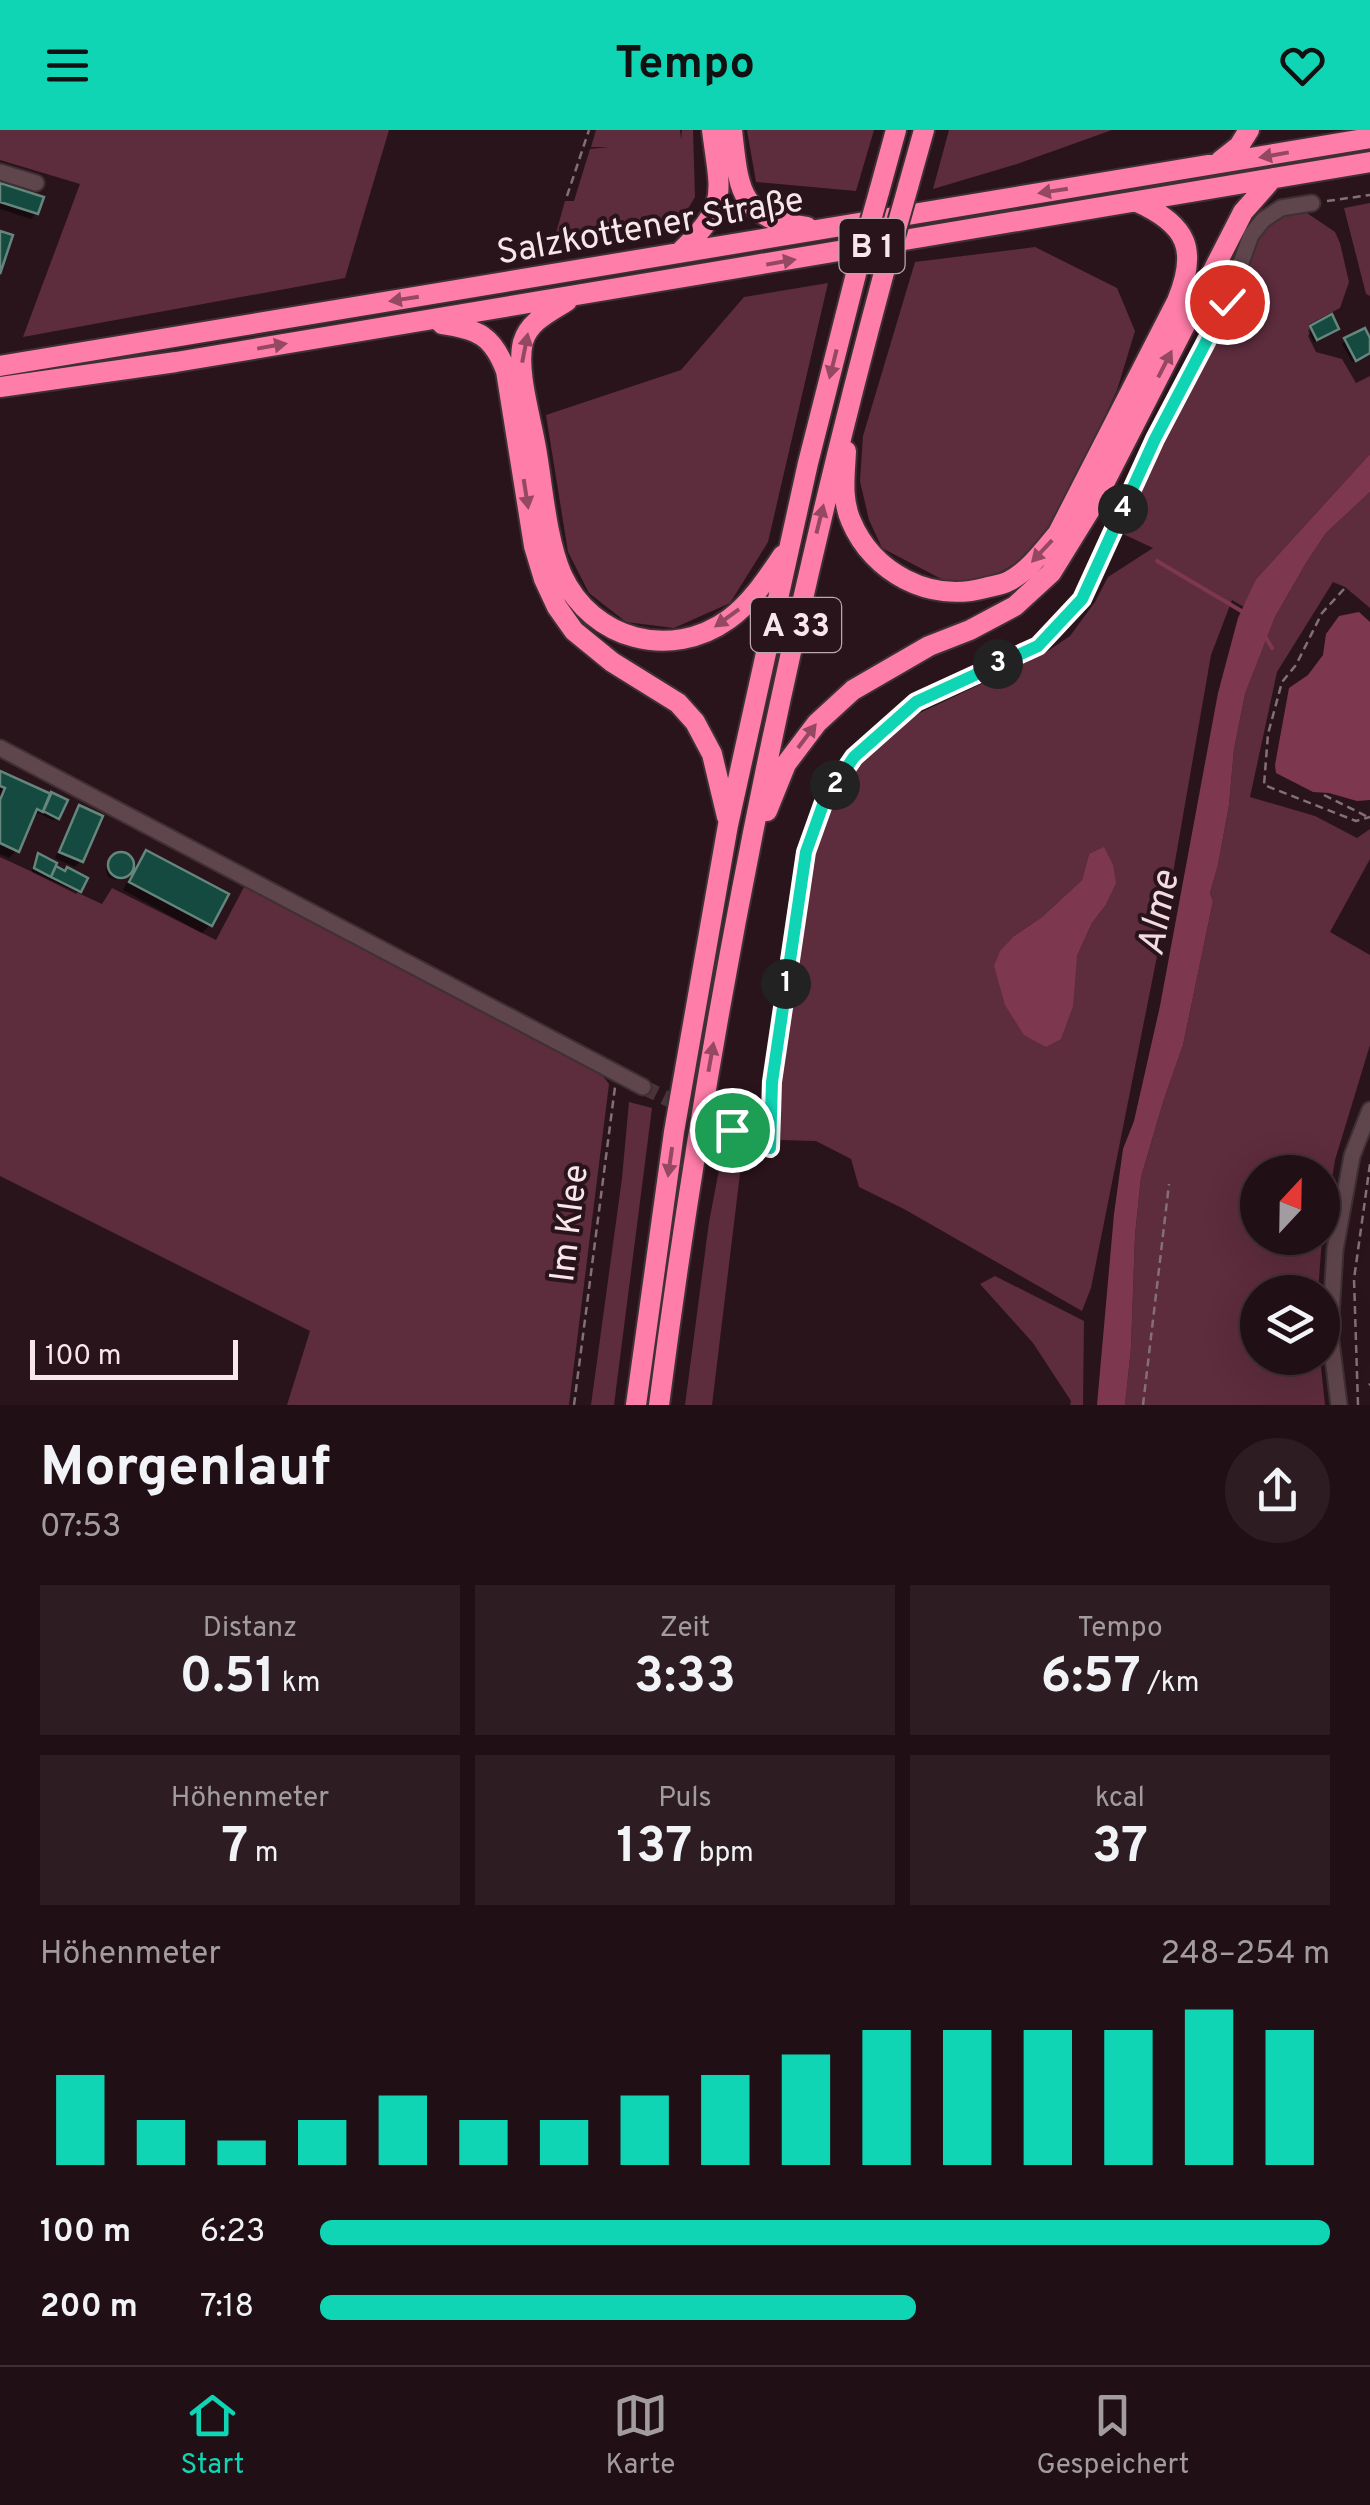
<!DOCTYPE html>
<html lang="de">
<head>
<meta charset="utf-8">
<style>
	:root { --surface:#200f14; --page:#2d1d22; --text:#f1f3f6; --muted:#a29ca0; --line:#3d2f34; --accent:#10d5b4 }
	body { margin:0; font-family:Overpass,sans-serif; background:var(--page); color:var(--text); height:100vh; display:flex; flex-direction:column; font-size:38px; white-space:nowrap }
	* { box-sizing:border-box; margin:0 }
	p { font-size:32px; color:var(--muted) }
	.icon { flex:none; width:55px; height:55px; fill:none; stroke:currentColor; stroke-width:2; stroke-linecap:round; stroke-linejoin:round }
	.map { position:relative; height:1275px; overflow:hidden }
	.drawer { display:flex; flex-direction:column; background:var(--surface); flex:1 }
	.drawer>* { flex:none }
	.needle { width:65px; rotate:22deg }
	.fabs { position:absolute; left:1240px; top:1025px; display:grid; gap:20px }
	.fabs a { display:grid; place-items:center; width:100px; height:100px; border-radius:50%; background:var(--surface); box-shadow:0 10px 40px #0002,0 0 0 2px var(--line); font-size:50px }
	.scale { position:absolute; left:30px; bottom:25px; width:208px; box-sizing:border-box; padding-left:10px; border:5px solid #f7e7eb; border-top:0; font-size:28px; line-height:35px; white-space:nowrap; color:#f7e7eb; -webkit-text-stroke:8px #2a141b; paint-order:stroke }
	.pin { position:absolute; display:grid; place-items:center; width:85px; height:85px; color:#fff; margin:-42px; border:5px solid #fff; border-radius:50%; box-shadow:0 2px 10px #0007 }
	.km { position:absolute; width:50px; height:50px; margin:-25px; border-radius:50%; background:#222; color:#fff; font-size:28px; line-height:50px; text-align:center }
	.round { display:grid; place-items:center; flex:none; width:105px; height:105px; border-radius:52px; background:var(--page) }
	.overview { display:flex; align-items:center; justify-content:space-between; height:170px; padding:0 40px }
	h1 { font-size:55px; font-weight:700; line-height:75px }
	.metrics { display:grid; grid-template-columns:repeat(3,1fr); gap:15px; height:170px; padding:10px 40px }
	.metrics div { display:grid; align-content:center; border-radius:0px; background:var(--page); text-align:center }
	.metrics b { font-size:50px; font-weight:700 }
	.metrics small { font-size:28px; font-weight:400 }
	.metrics p { font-size:28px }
	.chart { height:280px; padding:20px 40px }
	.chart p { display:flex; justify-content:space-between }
	.chart svg { width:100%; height:180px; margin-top:10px; stroke:var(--accent); stroke-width:6 }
	ul { padding:0 40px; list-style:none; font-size:32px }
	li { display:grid; grid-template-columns:160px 120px 1fr; align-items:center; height:75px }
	li i { height:25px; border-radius:12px; background:var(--accent) }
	header { display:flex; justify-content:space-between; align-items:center; height:130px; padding:0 40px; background:var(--accent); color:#111; font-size:45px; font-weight:700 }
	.tab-bar { display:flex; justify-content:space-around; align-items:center; height:140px; border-top:2px solid var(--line); background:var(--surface); font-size:28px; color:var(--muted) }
	.tab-bar a { display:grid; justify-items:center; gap:5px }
	.tab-bar .on { color:var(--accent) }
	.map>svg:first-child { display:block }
	.green { fill:#5d2c3d; fill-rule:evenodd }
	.water { fill:#7d3850 }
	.shadow { fill:#0007 }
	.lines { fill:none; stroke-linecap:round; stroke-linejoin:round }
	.stream { stroke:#7d3850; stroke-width:4 }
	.building { fill:#144a3f; stroke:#66857d; stroke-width:2.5 }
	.minor-tunnel { stroke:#49343a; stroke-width:15; stroke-dasharray:15 8; stroke-linecap:butt }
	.minor-casing { stroke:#3f3034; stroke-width:19 }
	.highway-casing { stroke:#3f3034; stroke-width:24 }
	.path { stroke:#837075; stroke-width:2.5; stroke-dasharray:8 5; stroke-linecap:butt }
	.minor { stroke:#5f454c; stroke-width:15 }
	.highway { stroke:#ff7da9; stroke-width:20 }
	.highway-bridge-casing { stroke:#3f3034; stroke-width:24; stroke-linecap:butt }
	.highway-bridge { stroke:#ff7da9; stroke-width:20 }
	.oneway { fill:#944862 }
	.route-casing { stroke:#fff; stroke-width:20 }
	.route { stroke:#10d5b4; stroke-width:12 }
	.labels { text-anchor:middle; stroke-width:8; stroke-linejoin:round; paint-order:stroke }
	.shield { fill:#2a141b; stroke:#baa8ad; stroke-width:2.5 }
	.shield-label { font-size:32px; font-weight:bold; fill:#f7e7eb }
	.street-label { font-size:35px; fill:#f7e7eb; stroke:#2a141b }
	.water-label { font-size:38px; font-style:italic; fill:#f2dce1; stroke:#2a141b }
</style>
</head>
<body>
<header><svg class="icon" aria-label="menu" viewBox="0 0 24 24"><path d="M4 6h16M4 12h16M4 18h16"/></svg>Tempo<svg class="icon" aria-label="heart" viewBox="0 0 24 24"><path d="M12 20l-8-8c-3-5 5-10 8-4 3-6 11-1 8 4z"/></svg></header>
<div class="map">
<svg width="1370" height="1275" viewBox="0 0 1370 1275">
	<rect width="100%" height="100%" fill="#2a141b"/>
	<path class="green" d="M 0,0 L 389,0 L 345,148 L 23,207 L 80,54 L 0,30 Z
		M 596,0 L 680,0 L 681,9 L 682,0 L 693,0 L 695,67 L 686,82 L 669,92 L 554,110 L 565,71 L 574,71 L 590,19 L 609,17 L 591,17 Z
		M 747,0 L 874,0 L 856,61 L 756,52 Z
		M 949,0 L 1112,0 L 1017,34 L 933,59 Z
		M 1370,73 L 1370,166 L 1366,164 L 1344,78 Z
		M 1304,81 L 1335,102 L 1340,113 L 1349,152 L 1340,178 L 1308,195 L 1311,202 L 1308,206 L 1316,222 L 1342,229 L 1356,253 L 1370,246 L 1370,324 L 1256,449 L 1244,477 L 1232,470 L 1211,525 L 1169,766 L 1091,1158 L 1082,1181 L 904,1079 L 859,1057 L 851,1029 L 816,1011 L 781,1010 L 779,956 L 797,835 L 815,722 L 831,672 L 860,629 L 907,589 L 1042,525 L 1070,506 L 1095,472 L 1108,447 L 1153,418 L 1121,403 L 1182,267 L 1231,173 L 1258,109 L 1268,93 L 1281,84 ZM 1089,724 L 1105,776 L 1092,793 L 1077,826 L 1014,806 L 1042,787 L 1082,750 Z
		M 1035,117 L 1117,158 L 1135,201 L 1117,260 L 1060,383 L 1042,410 L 1021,430 L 993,446 L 951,454 L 882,418 L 869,390 L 860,351 L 863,306 L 915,132 Z
		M 828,153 L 768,412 L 730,473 L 674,498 L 626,492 L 589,463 L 568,422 L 546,285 L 681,240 L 744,167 Z
		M 1370,362 L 1370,478 L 1345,457 L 1333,452 L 1277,542 L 1250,667 L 1315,686 L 1357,708 L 1370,699 L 1370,729 L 1330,802 L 1370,825 L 1370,915 L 1335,1030 L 1323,1105 L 1322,1042 L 1258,1042 L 1258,1108 L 1322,1108 L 1318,1162 L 1258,1162 L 1258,1228 L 1320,1228 L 1325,1275 L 1125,1275 L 1131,1218 L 1135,1105 L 1141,1047 L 1164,969 L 1183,915 L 1213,771 L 1210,763 L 1218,735 L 1229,675 L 1234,619 L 1245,564 L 1275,487 L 1306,433 L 1326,403 Z
		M 0,727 L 102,774 L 112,758 L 216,810 L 244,757 L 595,936 L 609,954 L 569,1275 L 287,1275 L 310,1201 L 0,1046 Z
		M 629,972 L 652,978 L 614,1275 L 591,1275 L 622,1048 Z
		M 723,1019 L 732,1020 L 742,1027 L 712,1275 L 685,1275 L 709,1092 Z
		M 995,1146 L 1084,1191 L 1083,1275 L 1070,1275 L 1071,1271 L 1033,1213 L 980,1154 Z"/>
	<path class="water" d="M 1370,324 L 1370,362 L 1326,403 L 1306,433 L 1275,487 L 1245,564 L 1234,619 L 1229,675 L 1218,735 L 1210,763 L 1213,771 L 1183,915 L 1164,969 L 1141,1047 L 1135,1105 L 1131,1218 L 1125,1275 L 1097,1275 L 1114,1084 L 1123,1019 L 1134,991 L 1160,876 L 1218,563 L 1238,488 L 1256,449 Z
		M 1359,482 L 1370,492 L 1370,670 L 1357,671 L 1329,663 L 1313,662 L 1276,643 L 1275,635 L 1289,558 L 1308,545 L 1323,525 L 1326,504 L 1339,486 Z
		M 1104,717 L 1113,735 L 1116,753 L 1105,776 L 1092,793 L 1077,826 L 1073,876 L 1061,909 L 1046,917 L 1024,905 L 1005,875 L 994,836 L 1000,821 L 1014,806 L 1042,787 L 1082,750 L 1089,724 Z"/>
	<path class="shadow" d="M 0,55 L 36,83 L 31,89 L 0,79 Z
		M 1311,198 L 1333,202 L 1314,212 L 1308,201 Z
		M 1346,210 L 1370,214 L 1370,223 L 1352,232 L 1342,214 Z
		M 0,644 L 57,687 L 54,691 L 38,683 L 33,688 L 17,720 L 9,728 L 0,724 Z
		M 80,678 L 81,731 L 75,737 L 55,728 L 74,683 Z
		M 146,723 L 210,795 L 202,803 L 123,760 L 138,731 Z
		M 121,724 L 128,727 L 133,737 L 124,746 L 116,750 L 108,747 L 106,740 L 109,732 Z
		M 38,726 L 64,744 L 79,760 L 76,764 L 32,742 L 33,734 Z"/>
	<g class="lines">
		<path class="stream" d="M 1157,431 L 1243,482
			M 1266,508 L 1272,518"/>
	</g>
	<path class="building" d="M 0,53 L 44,67 L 38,84 L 0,72 Z
		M 0,101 L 13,105 L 0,144 Z
		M 1332,184 L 1339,199 L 1317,210 L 1310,196 Z
		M 1365,198 L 1370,208 L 1370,223 L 1356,231 L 1344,208 Z
		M 0,641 L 51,664 L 43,682 L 37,679 L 19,722 L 0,713 L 0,670 L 5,658 L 0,656 Z
		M 51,662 L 68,670 L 59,689 L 43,681 Z
		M 79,675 L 103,686 L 83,732 L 59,722 Z
		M 146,720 L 229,764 L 212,796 L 129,752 Z
		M108 735a13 13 0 1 1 26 0a13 13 0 1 1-26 0Z
		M 38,723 L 57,733 L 51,747 L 34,738 Z
		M 56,736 L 65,741 L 67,737 L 88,748 L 81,762 L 51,747 Z"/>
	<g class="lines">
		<path class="minor-tunnel" d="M 643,957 L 733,1000"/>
		<g class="minor-casing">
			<path id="minor" d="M 0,42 L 36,53
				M 0,618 L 643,957
				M 733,1000 L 770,1017 L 771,952 L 806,722 L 825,669 L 853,627 L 916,573 L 1038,516 L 1082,469 L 1155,309 L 1227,172 L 1251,105 L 1263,90 L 1281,78 L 1312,73
				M 1339,1275 L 1330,1203 L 1335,1120 L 1352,1026 L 1370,980"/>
		</g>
		<g class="highway-casing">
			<path id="highway" d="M 732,0 C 739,60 738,88 807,97
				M 1220,31 L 1239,16 L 1249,0
				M 908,57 L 924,0
				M 879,62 L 896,0
				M 679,123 C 730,74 720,65 712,0
				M 567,171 C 550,182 529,191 523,212 C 516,240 531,288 536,318 C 543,357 546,408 562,445 C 592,510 671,531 729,489 C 752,472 767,448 783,425
				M 442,194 C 478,199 493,206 506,241 L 534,416 L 544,449 L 557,477 L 574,501 L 612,532 L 678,573 L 695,592 L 712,624 L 727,687
				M 0,236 L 1370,8
				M 0,257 L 176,232 L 1370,32
				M 846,321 C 845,345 841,368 851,391 C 873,443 930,473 985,458 C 992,456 1001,455 1007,452 C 1027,443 1044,420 1058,403 L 1177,171 C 1198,120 1188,95 1137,72
				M 767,681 L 786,634 L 817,593 L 853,560 L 929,516 L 970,500 L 1015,476 L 1051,443 L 1093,375 L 1243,82 L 1272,49
				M 636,1275 L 674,1002 L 728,695 L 808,333 L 857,140
				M 659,1275 C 709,890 785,509 886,135"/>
		</g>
		<path class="path" d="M 567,66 L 589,0
			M 1327,71 L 1370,65
			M 1344,459 L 1322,483 L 1296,535 L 1282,552 L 1268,604 L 1264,655 L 1356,691 L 1370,687
			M 1324,665 L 1368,687
			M 1369,1255 L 1370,1254
			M 574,1275 L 615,957
			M 1143,1275 L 1169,1054
			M 1358,1275 L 1354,1149 L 1370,1034"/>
		<use href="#minor" class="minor"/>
		<use href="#highway" class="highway"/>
		<g class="highway-bridge-casing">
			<path id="highway-bridge" d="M 886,135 L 908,57
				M 857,140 L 879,62"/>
		</g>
		<use href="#highway-bridge" class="highway-bridge"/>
	</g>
	<defs><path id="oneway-solid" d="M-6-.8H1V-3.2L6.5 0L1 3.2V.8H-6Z" transform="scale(2.5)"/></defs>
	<g class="oneway">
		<use href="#oneway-solid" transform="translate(1274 25) rotate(170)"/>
		<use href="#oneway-solid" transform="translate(1053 61) rotate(171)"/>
		<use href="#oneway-solid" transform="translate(781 132) rotate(-10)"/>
		<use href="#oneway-solid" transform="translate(404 169) rotate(171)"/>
		<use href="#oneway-solid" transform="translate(272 216) rotate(-10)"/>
		<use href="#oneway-solid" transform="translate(525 218) rotate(-79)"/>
		<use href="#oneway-solid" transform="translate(833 234) rotate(104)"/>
		<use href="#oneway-solid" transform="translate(1165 234) rotate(-63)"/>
		<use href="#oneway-solid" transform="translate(526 364) rotate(81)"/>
		<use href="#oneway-solid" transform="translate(820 389) rotate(-76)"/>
		<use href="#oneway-solid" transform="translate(1042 421) rotate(133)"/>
		<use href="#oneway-solid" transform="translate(727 488) rotate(144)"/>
		<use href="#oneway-solid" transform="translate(807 606) rotate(-53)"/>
		<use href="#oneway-solid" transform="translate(711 927) rotate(-80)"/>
		<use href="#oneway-solid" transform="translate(670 1032) rotate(98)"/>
	</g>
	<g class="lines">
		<g class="route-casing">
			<path id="route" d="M 732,1000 L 770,1018 L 772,952 L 806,722 L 825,669 L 854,627 L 916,572 L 1038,516 L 1082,469 L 1155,309 L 1227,172"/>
		</g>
		<use href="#route" class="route"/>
	</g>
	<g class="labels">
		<g class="shield">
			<rect x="839.5" y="89" width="65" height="54" rx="8"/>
			<rect x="751" y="468" width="90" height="54" rx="8"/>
		</g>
		<g class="shield-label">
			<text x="872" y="127">B 1</text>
			<text x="796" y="506">A 33</text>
		</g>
		<g class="street-label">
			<text transform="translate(650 95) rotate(-10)" y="12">Salzkottener Straße</text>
			<text transform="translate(568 1093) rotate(-83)" y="12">Im Klee</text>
		</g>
		<g class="water-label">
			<text transform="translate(1157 783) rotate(-79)" y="13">Alme</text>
		</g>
	</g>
</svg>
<div class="fabs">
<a><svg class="needle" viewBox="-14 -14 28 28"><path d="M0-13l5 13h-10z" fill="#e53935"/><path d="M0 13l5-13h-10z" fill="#a29ca0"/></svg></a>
<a><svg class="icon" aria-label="layers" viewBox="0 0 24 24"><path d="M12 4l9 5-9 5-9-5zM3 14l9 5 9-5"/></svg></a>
</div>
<div class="scale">100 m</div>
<div class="pin" style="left:732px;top:1000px;background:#1e9e55"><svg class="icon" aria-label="arrive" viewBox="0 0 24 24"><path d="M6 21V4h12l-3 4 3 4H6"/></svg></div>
<div class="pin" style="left:1227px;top:172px;background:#d93025"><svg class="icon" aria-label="check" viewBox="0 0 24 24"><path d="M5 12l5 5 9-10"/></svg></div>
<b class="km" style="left:786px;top:854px">1</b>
<b class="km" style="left:835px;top:655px">2</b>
<b class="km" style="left:998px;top:534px">3</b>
<b class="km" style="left:1123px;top:379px">4</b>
</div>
<section class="drawer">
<div class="overview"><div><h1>Morgenlauf</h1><p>07:53</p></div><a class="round"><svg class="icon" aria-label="share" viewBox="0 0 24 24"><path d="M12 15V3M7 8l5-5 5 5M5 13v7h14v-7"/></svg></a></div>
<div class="metrics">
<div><p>Distanz</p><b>0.51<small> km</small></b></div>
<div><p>Zeit</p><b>3:33</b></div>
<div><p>Tempo</p><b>6:57<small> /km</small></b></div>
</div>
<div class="metrics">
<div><p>Höhenmeter</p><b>7<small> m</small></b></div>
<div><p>Puls</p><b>137<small> bpm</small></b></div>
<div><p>kcal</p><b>37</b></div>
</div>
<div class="chart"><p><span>Höhenmeter</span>248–254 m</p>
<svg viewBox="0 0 160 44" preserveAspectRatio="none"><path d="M5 44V22M15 44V33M25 44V38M35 44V33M45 44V27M55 44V33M65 44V33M75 44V27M85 44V22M95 44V17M105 44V11M115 44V11M125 44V11M135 44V11M145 44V6M155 44V11"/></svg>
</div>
<ul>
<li><b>100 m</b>6:23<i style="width:100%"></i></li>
<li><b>200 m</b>7:18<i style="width:59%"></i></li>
</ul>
</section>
<nav class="tab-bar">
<a class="on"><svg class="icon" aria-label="home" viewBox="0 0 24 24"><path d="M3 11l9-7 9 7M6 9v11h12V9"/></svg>Start</a>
<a><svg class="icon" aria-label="map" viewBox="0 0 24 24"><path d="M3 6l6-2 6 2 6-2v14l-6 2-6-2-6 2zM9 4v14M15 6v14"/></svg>Karte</a>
<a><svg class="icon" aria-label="saved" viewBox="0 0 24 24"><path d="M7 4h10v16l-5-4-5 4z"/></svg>Gespeichert</a>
</nav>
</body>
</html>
